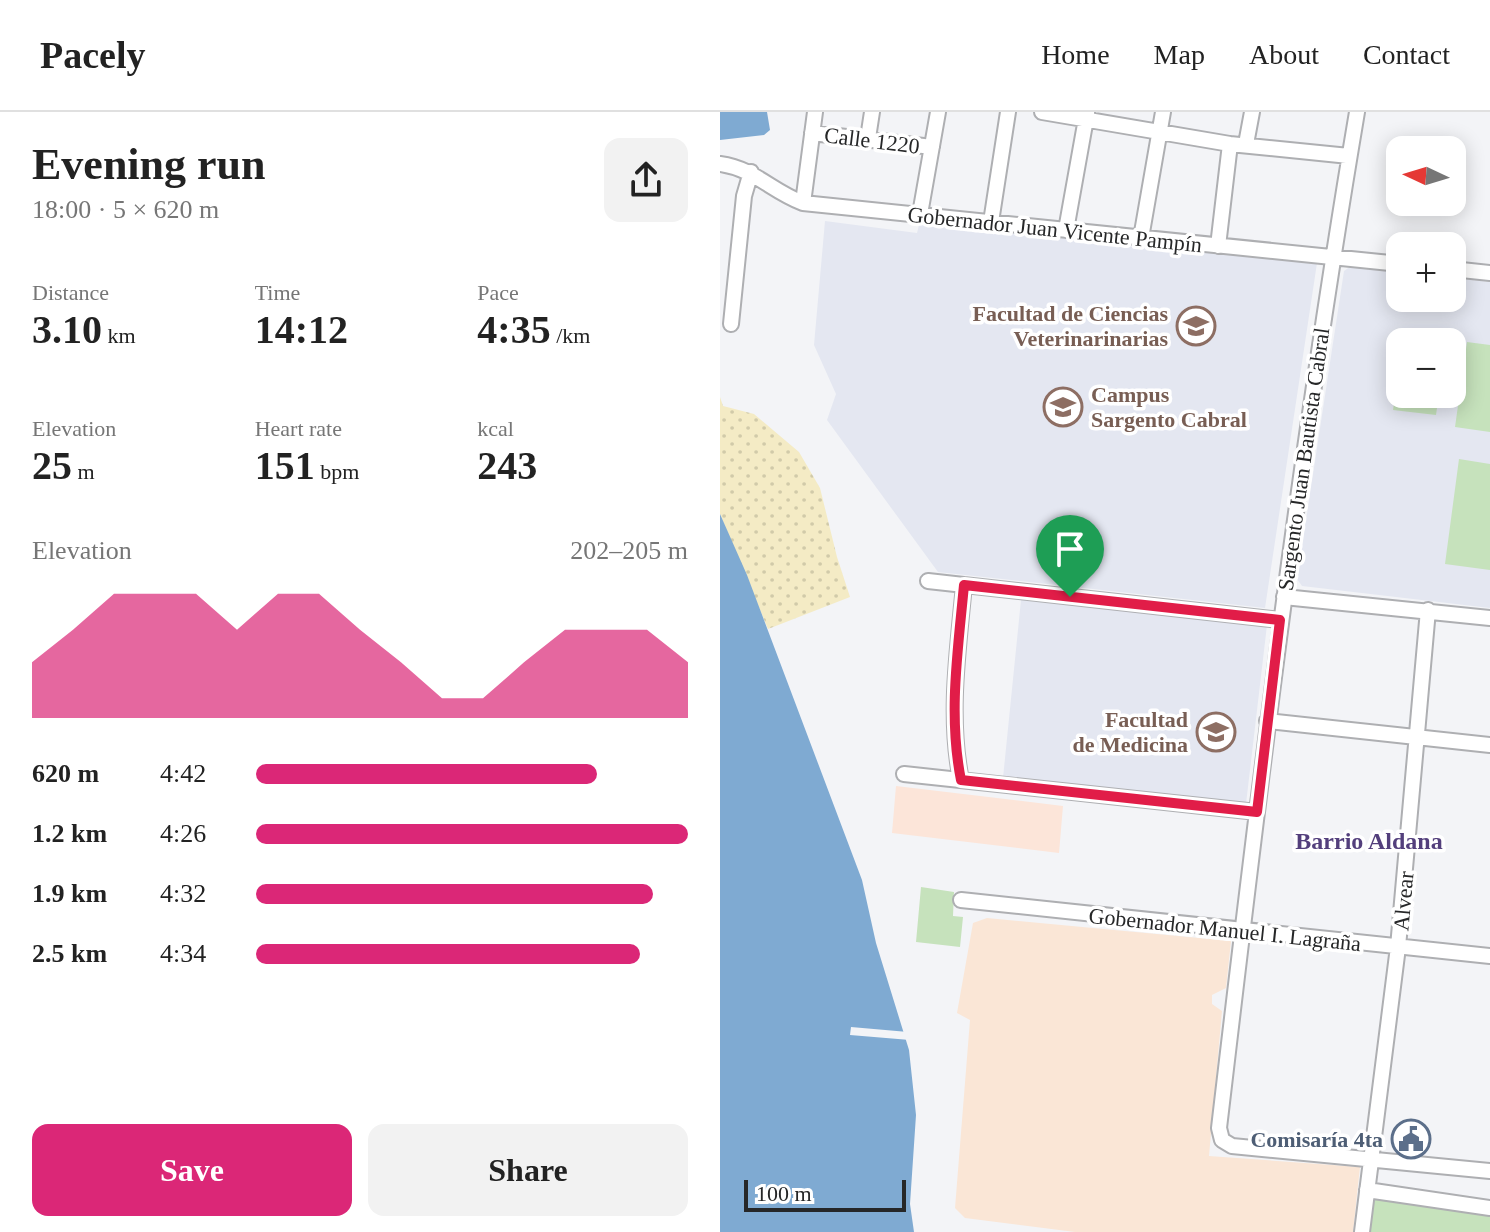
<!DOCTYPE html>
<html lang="en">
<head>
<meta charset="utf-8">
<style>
	:root { --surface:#fff; --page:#f2f2f2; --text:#222; --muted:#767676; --line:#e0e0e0; --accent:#db2777 }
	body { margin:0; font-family:"Times New Roman",serif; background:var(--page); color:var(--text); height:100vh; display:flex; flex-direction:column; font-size:30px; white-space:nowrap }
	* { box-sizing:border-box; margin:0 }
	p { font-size:26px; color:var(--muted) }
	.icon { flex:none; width:44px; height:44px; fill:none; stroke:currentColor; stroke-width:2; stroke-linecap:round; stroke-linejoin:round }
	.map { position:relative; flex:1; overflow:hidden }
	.side { display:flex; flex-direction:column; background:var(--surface); width:720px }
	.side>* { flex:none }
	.needle { width:52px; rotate:274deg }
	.buttons { position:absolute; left:666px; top:24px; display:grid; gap:16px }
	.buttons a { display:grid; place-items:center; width:80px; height:80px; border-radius:16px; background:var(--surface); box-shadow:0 4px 20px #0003; font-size:40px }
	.scale { position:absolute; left:24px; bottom:20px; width:162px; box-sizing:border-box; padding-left:8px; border:4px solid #262728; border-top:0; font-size:22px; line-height:28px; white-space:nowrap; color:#262728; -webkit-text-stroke:6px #fff; paint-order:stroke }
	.pin { position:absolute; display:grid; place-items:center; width:68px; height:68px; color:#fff; margin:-82px -34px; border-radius:50% 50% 50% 0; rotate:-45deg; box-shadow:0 0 8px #0007 }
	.pin .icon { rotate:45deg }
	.round { display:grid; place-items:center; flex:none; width:84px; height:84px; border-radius:16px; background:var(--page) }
	.headline { display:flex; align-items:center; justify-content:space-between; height:136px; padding:0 32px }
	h1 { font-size:44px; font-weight:700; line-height:60px }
	.metrics { display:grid; grid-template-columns:repeat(3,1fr); gap:12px; height:136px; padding:8px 32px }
	.metrics div { display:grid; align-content:center }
	.metrics b { font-size:40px; font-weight:700 }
	.metrics small { font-size:22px; font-weight:400 }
	.metrics p { font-size:22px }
	.chart { height:224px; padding:16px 32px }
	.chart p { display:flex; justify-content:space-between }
	.chart svg { width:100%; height:144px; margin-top:8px; fill:var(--accent); opacity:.7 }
	.cta { display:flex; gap:16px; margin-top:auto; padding:16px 32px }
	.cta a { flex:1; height:92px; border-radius:16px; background:var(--accent); color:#fff; font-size:32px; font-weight:700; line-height:92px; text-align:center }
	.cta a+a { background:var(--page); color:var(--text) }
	ul { padding:0 32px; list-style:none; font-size:26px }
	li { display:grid; grid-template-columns:128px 96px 1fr; align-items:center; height:60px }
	li i { height:20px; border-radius:10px; background:var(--accent) }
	header { display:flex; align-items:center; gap:48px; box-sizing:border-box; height:112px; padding:0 40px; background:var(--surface); border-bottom:2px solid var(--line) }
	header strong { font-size:38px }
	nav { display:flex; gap:44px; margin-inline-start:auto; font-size:28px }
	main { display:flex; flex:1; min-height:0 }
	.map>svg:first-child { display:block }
	.commercial { fill:#fce5d9 }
	.industrial { fill:#fae6d6 }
	.built { fill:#e4e7f1; fill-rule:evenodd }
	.green { fill:#c6e2bc }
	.sand { fill:url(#sand-dots) }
	.water { fill:#7faad2 }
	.pier { fill:#f3f4f7 }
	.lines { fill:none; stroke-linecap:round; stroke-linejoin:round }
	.street-casing { stroke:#aeafb2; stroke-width:18 }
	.street { stroke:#fff; stroke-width:14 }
	.route-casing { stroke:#fff; stroke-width:16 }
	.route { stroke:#e11d48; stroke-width:10 }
	.labels { text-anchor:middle; stroke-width:7; stroke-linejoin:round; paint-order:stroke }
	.street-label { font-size:22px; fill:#262728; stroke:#fff }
	.education-label { font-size:22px; font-weight:bold; fill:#785e54; stroke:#fff; text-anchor:end }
	.service-label { font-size:22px; font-weight:bold; fill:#4e5e75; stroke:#fff; text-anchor:end }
	.neighbourhood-label { font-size:24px; font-weight:bold; fill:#533f7c; stroke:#fff }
</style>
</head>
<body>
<header>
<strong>Pacely</strong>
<nav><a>Home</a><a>Map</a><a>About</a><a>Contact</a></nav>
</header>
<main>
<section class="side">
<div class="headline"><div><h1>Evening run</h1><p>18:00 · 5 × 620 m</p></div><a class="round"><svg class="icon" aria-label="share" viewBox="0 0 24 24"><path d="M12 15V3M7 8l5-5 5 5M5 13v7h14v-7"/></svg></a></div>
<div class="metrics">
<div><p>Distance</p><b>3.10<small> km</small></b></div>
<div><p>Time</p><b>14:12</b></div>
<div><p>Pace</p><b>4:35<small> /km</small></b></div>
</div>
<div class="metrics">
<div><p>Elevation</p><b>25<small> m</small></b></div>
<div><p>Heart rate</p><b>151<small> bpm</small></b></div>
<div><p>kcal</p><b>243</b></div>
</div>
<div class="chart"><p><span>Elevation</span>202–205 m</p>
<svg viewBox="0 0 160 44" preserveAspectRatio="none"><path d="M0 44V27L10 17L20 6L30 6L40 6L50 17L60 6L70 6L80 17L90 27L100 38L110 38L120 27L130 17L140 17L150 17L160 27V44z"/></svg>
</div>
<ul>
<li><b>620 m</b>4:42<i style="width:79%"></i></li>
<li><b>1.2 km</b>4:26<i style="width:100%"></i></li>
<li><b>1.9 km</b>4:32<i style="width:92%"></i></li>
<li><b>2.5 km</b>4:34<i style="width:89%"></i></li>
</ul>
<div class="cta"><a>Save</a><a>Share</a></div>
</section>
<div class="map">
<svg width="770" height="1120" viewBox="0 0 770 1120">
	<defs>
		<pattern id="sand-dots" width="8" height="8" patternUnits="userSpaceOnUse" patternTransform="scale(2)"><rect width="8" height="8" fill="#f4ebc5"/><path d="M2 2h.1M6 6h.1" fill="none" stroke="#d1caa9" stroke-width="1.8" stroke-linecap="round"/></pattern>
	</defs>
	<rect width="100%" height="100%" fill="#f3f4f7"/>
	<path class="commercial" d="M 176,674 L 343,694 L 339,741 L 172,721 Z"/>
	<path class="industrial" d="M 267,806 L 511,829 L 506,876 L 492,883 L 492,892 L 502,899 L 489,1044 L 640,1055 L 633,1120 L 355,1120 L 245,1106 L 235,1096 L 250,908 L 237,901 L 253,811 Z"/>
	<path class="built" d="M 105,109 L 197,121 L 200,109 L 597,151 L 545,496 L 218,460 L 107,308 L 116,282 L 94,233 Z
		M 631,154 L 680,159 L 680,186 L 732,186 L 732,166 L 770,170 L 770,496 L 582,474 L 577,467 L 624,159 ZM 680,230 L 732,230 L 732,282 L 680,282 Z
		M 301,488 L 547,513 L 526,692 L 283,666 Z"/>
	<path class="green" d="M 747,230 L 770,233 L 770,320 L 735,315 Z
		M 676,277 L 680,277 L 680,282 L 719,282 L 716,303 L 673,298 Z
		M 739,347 L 770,352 L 770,458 L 725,452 Z
		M 201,775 L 234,780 L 233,804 L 243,805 L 240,835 L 196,830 Z
		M 653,1084 L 770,1102 L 770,1120 L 649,1120 Z"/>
	<path class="sand" d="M 0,285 L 3,294 L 34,302 L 79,340 L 100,376 L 117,445 L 130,485 L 48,517 L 0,402 Z"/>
	<path class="water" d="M 0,0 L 47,0 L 50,18 L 44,23 L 0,28 Z
		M 0,402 L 27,463 L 142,768 L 156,831 L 189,938 L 196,1003 L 190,1092 L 194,1120 L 0,1120 Z"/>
	<path class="pier" d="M 131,915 L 188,920 L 190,928 L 130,923 Z"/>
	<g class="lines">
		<g class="street-casing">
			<path id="street" d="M 322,0 L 510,32 L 629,44
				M 637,0 C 580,337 539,676 499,1016 L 502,1028 L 512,1034 L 770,1059
				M 92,21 L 212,35
				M 148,26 L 152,0
				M 526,32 L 532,0
				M 0,52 C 35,57 51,79 83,91 L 680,152
				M 83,91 L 95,0
				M 200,102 L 218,0
				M 271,110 L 288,0
				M 346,118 L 367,1
				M 421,126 L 443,0
				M 498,134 L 510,32
				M 732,157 L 770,161
				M 11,212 L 24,84 L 31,60
				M 208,469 L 560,508
				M 564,485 L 770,506
				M 547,609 L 770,633
				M 184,662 L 537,700
				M 241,668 C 228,604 238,538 244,473
				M 241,788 L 770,844
				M 647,1078 L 770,1096
				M 642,1120 L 678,835 L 708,498"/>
		</g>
		<use href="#street" class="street"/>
	</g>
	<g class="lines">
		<g class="route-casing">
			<path id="route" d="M 244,473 L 560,508 L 537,700 L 241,668 C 228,603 238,538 244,473 Z"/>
		</g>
		<use href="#route" class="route"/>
	</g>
	<defs>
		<g id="university-ring" transform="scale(2)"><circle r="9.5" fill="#fff" stroke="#8d6e63" stroke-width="1.5"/><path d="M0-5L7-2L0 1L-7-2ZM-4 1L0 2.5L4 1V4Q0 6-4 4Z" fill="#8d6e63"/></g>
		<g id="civic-ring" transform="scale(2)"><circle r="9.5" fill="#fff" stroke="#5c6f8a" stroke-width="1.5"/><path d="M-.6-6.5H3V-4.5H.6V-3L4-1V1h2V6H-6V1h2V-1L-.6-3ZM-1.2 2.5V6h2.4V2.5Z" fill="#5c6f8a"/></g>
	</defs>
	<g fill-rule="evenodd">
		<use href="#university-ring" x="476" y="214"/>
		<use href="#university-ring" x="343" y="295"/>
		<use href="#university-ring" x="496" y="620"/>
		<use href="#civic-ring" x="691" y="1027"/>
	</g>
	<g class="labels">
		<g class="street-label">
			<text transform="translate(152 28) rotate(7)" y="8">Calle 1220</text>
			<text transform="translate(335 117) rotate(6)" y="8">Gobernador Juan Vicente Pampín</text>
			<text transform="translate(583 347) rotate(-82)" y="8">Sargento Juan Bautista Cabral</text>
			<text transform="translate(683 789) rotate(-85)" y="8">Alvear</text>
			<text transform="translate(505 817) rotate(6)" y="8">Gobernador Manuel I. Lagraña</text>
		</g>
		<g class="education-label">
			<text x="448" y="209">Facultad de Ciencias<tspan x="448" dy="25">Veterinarinarias</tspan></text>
			<text x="371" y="290" text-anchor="start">Campus<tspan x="371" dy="25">Sargento Cabral</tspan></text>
			<text x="468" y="615">Facultad<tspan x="468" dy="25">de Medicina</tspan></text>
		</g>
		<g class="service-label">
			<text x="663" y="1035">Comisaría 4ta</text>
		</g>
		<g class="neighbourhood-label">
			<text x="649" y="737">Barrio Aldana</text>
		</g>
	</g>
</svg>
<div class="buttons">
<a><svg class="needle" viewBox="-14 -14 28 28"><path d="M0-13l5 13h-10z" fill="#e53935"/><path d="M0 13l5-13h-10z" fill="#767676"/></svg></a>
<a>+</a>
<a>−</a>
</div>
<div class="scale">100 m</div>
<div class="pin" style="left:350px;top:485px;background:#1e9e55"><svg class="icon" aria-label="arrive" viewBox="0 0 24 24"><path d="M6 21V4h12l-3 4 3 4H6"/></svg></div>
</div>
</main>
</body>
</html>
